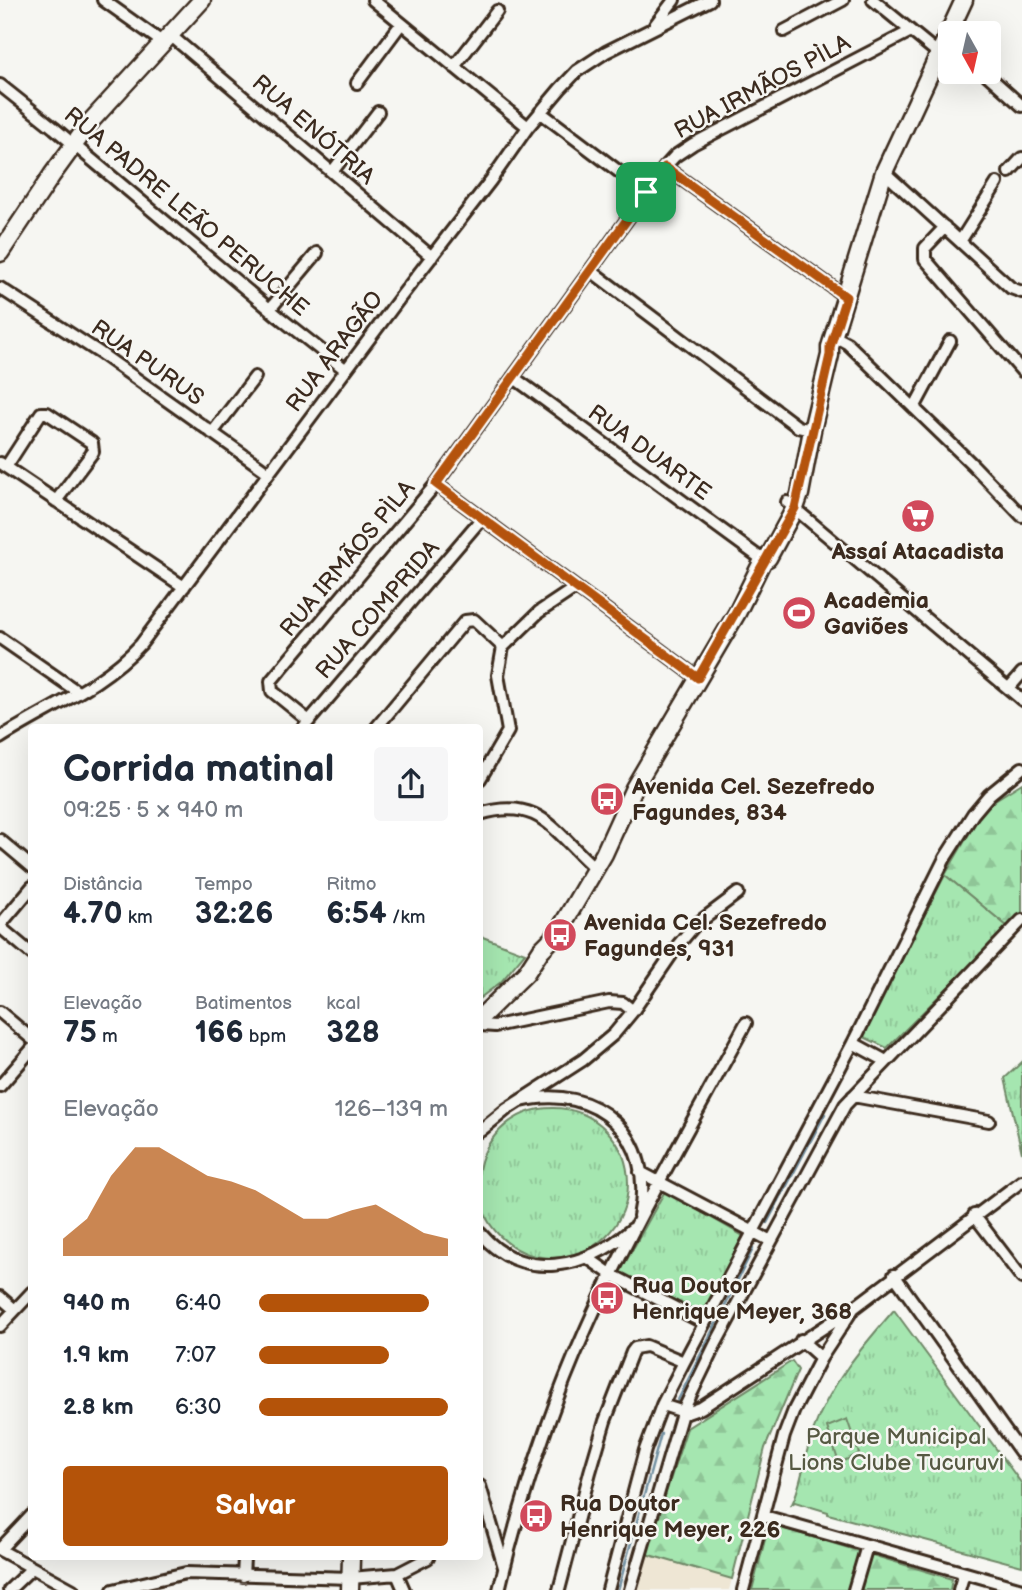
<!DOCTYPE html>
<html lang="pt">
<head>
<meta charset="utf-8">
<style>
	:root { --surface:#fff; --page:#f6f6f7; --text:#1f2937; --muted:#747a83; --accent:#b45309 }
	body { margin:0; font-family:"Balsamiq Sans",sans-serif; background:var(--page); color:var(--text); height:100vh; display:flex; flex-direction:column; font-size:26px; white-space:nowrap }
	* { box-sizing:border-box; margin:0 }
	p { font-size:23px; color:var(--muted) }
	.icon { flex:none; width:38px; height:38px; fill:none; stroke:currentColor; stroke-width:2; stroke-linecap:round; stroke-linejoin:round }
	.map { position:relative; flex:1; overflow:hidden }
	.panel { position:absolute; left:28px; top:724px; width:455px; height:836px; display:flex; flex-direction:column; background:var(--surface); border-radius:7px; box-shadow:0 7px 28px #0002 }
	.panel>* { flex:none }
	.needle { width:46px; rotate:172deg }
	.tools { position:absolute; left:938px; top:21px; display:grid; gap:14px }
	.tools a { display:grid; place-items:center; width:63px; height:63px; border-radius:7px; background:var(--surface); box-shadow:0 7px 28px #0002; font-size:35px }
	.pin { position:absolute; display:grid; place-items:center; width:60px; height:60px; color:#fff; margin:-30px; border-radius:14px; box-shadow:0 4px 10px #0006 }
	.round { display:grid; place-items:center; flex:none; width:74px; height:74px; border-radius:7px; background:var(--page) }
	.summary { display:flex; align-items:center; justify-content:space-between; height:119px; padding:0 35px }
	h1 { font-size:38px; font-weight:700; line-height:52px }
	.metrics { display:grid; grid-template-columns:repeat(3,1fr); gap:10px; height:119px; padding:7px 35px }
	.metrics div { display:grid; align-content:center }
	.metrics b { font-size:30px; font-weight:700 }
	.metrics small { font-size:19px; font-weight:400 }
	.metrics p { font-size:19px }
	.chart { height:196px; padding:14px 35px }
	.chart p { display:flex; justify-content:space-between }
	.chart svg { width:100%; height:126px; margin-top:7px; fill:var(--accent); opacity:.7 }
	.button { display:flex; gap:14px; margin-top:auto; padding:14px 35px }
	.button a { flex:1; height:80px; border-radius:7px; background:var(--accent); color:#fff; font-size:28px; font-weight:700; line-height:80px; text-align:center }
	ul { padding:0 35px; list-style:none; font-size:23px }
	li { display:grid; grid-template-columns:112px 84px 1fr; align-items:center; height:52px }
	li i { height:18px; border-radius:9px; background:var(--accent) }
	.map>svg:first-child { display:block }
	.built { fill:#eee6d4 }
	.forest { fill:url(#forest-firs); stroke:#708867; stroke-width:2 }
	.park { fill:url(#park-tufts); stroke:#708867; stroke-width:2 }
	.pitch { fill:#a5e6b0; stroke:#708867; stroke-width:2 }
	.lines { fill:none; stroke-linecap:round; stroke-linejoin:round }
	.stream { stroke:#7391a2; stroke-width:2.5 }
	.street-casing { stroke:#3b2a1e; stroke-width:16 }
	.secondary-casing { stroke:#3b2a1e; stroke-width:21 }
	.street { stroke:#f6f6f2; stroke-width:10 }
	.secondary { stroke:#f6f6f2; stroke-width:16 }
	.route-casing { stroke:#fff; stroke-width:14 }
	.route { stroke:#b45309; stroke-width:9 }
	.labels { text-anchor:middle; stroke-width:5; stroke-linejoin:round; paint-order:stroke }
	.street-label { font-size:23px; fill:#3b2a1e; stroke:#f6f6f2 }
	.poi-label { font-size:23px; font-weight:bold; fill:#3b2a1e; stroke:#f6f6f2; text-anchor:start }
	.park-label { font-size:23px; fill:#565942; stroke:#f6f6f2 }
</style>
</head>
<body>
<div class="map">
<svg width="1022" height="1590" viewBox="0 0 1022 1590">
	<defs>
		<pattern id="forest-firs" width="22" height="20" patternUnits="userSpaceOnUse" patternTransform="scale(1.75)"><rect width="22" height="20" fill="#a5e6b0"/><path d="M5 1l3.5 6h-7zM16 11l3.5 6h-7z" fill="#8fc597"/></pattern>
		<pattern id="park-tufts" width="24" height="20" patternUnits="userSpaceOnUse" patternTransform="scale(1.75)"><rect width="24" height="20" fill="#a5e6b0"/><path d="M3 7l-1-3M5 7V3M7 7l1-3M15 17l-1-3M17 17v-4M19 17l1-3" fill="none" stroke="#8fc597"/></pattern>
	</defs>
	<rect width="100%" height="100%" fill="#f6f6f2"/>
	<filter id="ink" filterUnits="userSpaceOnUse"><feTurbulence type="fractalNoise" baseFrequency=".0143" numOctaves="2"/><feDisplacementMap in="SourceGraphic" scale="14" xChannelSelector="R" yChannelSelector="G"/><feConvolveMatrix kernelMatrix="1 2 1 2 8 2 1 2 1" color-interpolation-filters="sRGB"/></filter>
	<g filter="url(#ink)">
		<path class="built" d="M 646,1554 L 732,1579 L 729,1590 L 637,1590 Z"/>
		<path class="forest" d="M 1022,783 L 1022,915 L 1008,927 L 945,875 L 980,815 L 995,800 Z
			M 792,1361 L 798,1370 L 765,1448 L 732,1579 L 646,1554 L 687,1428 Z
			M 769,1524 L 952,1579 L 950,1590 L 752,1590 Z"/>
		<path class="park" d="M 945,875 L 1008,927 L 887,1048 L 864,1037 L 864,1033 Z
			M 480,936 L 525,953 L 501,982 L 480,998 Z
			M 1022,1062 L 1022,1153 L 1005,1078 Z
			M478 1183a75 75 0 1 1 150 0a75 75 0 1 1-150 0Z
			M 665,1191 L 743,1236 L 701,1315 L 619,1274 Z
			M 894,1310 L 1022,1484 L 1022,1566 L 839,1517 L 828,1514 L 828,1512 L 795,1502 L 792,1504 C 803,1482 804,1454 813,1431 C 830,1384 862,1347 894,1310 Z"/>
		<path class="pitch" d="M 847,1419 L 859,1454 L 839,1463 L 827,1427 Z"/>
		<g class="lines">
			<path class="stream" d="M 767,1223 L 825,1114
				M 676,1404 L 753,1249
				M 618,1590 L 661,1434"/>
			<g class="street-casing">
				<path id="street" d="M 103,0 L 162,42
					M 373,0 L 528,127
					M 873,0 L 939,54
					M 655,25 L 674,0
					M 784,31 L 843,0
					M 169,34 L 432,257
					M 454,67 L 497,11
					M 984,72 L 1022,106
					M 357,83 L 401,24
					M 0,85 L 54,128 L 279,317 L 346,370
					M 540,112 L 646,192
					M 665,167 L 846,297
					M 332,172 L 378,112
					M 884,172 L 1011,288 L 1022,292
					M 1009,172 L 1022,158
					M 945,227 L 925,248 L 925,259 L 1022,371
					M 961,240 L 997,183
					M 590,270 L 798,427 L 812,430
					M 0,288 L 100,353 L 269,473
					M 270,309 L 317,253
					M 834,336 L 847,343 L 973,465 L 1022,516
					M 513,377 L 763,560
					M 914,408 L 950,341
					M 212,433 L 255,377
					M 0,463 L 184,587
					M 6,467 L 41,413 L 47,413 L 92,443 L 93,452 L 56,501
					M 436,484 L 698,678
					M 787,502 L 1022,700
					M 0,638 L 78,692
					M 1009,688 L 1022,673
					M 309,721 L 272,691 L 271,681 L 436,484 L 665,167 L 675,156 L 693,144 L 911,31
					M 303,728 L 482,518
					M 376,728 L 465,621 L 474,620 L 503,647
					M 0,738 C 47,708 103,686 141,644 L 399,299 L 491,180 L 528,127 L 560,89 L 577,71 L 606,52 L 710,0
					M 480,779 L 508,731 L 498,675 L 503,647 L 539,612 L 575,588
					M 480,814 C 541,795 555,834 596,869
					M 0,840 L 32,867
					M 0,925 L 32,887
					M 0,927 L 32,954
					M 0,1012 L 32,1039
					M 480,1025 L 495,1026 L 609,1002 L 623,1003 L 633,1011
					M 853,1043 L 886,1061
					M 0,1086 L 32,1049
					M 853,1096 L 989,1121
					M 521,1101 C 597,1082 657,1138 639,1216
					M 480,1131 L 507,1109 L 583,1060 L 614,1034 L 633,1011 L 678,945 L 694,926 L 738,893
					M 640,1172 L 771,1241
					M 974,1215 L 1022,1278
					M 480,1233 C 522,1283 587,1269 632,1229
					M 588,1258 L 612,1275 L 704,1323
					M 894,1275 L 1022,1454
					M 0,1297 L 15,1310
					M 0,1326 L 32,1292
					M 801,1340 L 821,1358
					M 662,1405 L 687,1413 L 701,1408 L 855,1307 L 1022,1181
					M 480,1486 L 504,1567
					M 764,1516 L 1022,1589
					M 0,1549 L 32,1515
					M 0,1550 L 73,1590
					M 397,1574 L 404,1590
					M 243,1576 L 244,1558
					M 9,1590 L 32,1568
					M 113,1590 L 186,1573 L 351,1578 L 397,1574 L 428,1558
					M 499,1590 C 520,1501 549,1412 586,1329 C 632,1225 692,1123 746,1023
					M 559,1590 L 590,1472 L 605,1421 L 632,1352 L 635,1348 L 646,1346 L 684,1362
					M 608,1590 L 645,1450 L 662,1405 L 684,1362 L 853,1043 L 945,858 L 973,814 L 989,795 L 1022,768
					M 630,1590 L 682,1413 L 715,1345 L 845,1105 L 1022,920
					M 743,1590 L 784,1436 L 794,1410 L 821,1358 L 853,1309
					M 854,1590 L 867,1546
					M 959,1590 L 964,1573"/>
			</g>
			<g class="secondary-casing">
				<path id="secondary" d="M 0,253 L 52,175 L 92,120 L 202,0
					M 480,1018 L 526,973 L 541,950 L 557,934 L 604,854 L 634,788 L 737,613 L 763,560 L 768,558 L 795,508 L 800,494 L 812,430 L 830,355 L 830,347 L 884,172 L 964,0
					M 350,1590 L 351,1558"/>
			</g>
			<use href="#street" class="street"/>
			<use href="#secondary" class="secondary"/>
		</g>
	</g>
	<g class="lines" filter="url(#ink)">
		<g class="route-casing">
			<path id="route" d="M 665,167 L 846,297 L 830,347 L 830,355 L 795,508 L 698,678 L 436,484 Z"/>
		</g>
		<use href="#route" class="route"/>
	</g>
	<defs>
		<g id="supermarket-disc" transform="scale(1.75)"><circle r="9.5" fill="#d1495b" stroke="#f6f6f2"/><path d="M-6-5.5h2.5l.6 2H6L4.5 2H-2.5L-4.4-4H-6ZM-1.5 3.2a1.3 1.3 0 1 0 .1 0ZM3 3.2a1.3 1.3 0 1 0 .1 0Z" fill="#fff"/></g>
		<g id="stadium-disc" transform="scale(1.75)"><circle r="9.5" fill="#d1495b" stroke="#f6f6f2"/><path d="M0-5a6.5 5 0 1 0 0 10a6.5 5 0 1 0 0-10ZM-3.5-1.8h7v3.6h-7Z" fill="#fff"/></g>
		<g id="bus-disc" transform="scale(1.75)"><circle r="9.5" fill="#d1495b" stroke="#f6f6f2"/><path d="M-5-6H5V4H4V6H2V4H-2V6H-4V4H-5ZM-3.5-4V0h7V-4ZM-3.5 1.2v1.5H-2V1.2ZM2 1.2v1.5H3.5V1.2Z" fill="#fff"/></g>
	</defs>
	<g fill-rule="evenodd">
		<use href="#supermarket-disc" x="918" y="516"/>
		<use href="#stadium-disc" x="799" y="613"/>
		<use href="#bus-disc" x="607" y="799"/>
		<use href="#bus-disc" x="560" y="935"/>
		<use href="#bus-disc" x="607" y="1298"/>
		<use href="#bus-disc" x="536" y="1516"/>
	</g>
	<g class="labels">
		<g class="street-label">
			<text transform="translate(762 86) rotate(-28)" y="8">RUA IRMÃOS PÌLA</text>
			<text transform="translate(314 129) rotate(41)" y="8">RUA ENÓTRIA</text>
			<text transform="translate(187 211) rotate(40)" y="8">RUA PADRE LEÃO PERUCHE</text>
			<text transform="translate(334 351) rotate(-53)" y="8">RUA ARAGÃO</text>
			<text transform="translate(148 362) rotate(35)" y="8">RUA PURUS</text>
			<text transform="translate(650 452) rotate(36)" y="8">RUA DUARTE</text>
			<text transform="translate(347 558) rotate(-50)" y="8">RUA IRMÃOS PÌLA</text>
			<text transform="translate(377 609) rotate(-49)" y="8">RUA COMPRIDA</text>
		</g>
		<g class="poi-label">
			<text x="918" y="559" text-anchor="middle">Assaí Atacadista</text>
			<text x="824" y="608">Academia<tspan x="824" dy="26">Gaviões</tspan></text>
			<text x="632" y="794">Avenida Cel. Sezefredo<tspan x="632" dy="26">Fagundes, 834</tspan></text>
			<text x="584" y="930">Avenida Cel. Sezefredo<tspan x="584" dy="26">Fagundes, 931</tspan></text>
			<text x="632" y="1293">Rua Doutor<tspan x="632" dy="26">Henrique Meyer, 368</tspan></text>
			<text x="560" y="1511">Rua Doutor<tspan x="560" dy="26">Henrique Meyer, 226</tspan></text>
		</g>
		<g class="park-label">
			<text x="896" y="1444">Parque Municipal<tspan x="896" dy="26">Lions Clube Tucuruvi</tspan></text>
		</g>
	</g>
</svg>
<div class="tools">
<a><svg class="needle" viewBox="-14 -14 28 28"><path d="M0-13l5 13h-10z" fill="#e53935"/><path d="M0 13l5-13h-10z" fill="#747a83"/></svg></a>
</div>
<div class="pin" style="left:646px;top:192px;background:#1e9e55"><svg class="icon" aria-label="arrive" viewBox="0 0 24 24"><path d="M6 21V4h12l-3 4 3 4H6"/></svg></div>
<section class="panel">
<div class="summary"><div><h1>Corrida matinal</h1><p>09:25 · 5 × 940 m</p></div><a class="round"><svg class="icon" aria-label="share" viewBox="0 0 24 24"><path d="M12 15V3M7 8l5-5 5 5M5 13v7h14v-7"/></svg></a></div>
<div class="metrics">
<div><p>Distância</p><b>4.70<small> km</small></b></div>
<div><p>Tempo</p><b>32:26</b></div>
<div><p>Ritmo</p><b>6:54<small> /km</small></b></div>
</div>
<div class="metrics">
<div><p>Elevação</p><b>75<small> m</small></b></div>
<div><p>Batimentos</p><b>166<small> bpm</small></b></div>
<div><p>kcal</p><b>328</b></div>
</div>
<div class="chart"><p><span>Elevação</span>126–139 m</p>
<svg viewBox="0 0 160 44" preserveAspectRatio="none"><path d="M0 44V38L10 31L20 16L30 6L40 6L50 11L60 16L70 18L80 21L90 26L100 31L110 31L120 28L130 26L140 31L150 36L160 38V44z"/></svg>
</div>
<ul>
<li><b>940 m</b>6:40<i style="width:90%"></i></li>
<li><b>1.9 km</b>7:07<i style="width:69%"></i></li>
<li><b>2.8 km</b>6:30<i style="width:100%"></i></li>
</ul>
<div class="button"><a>Salvar</a></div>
</section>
</div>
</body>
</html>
